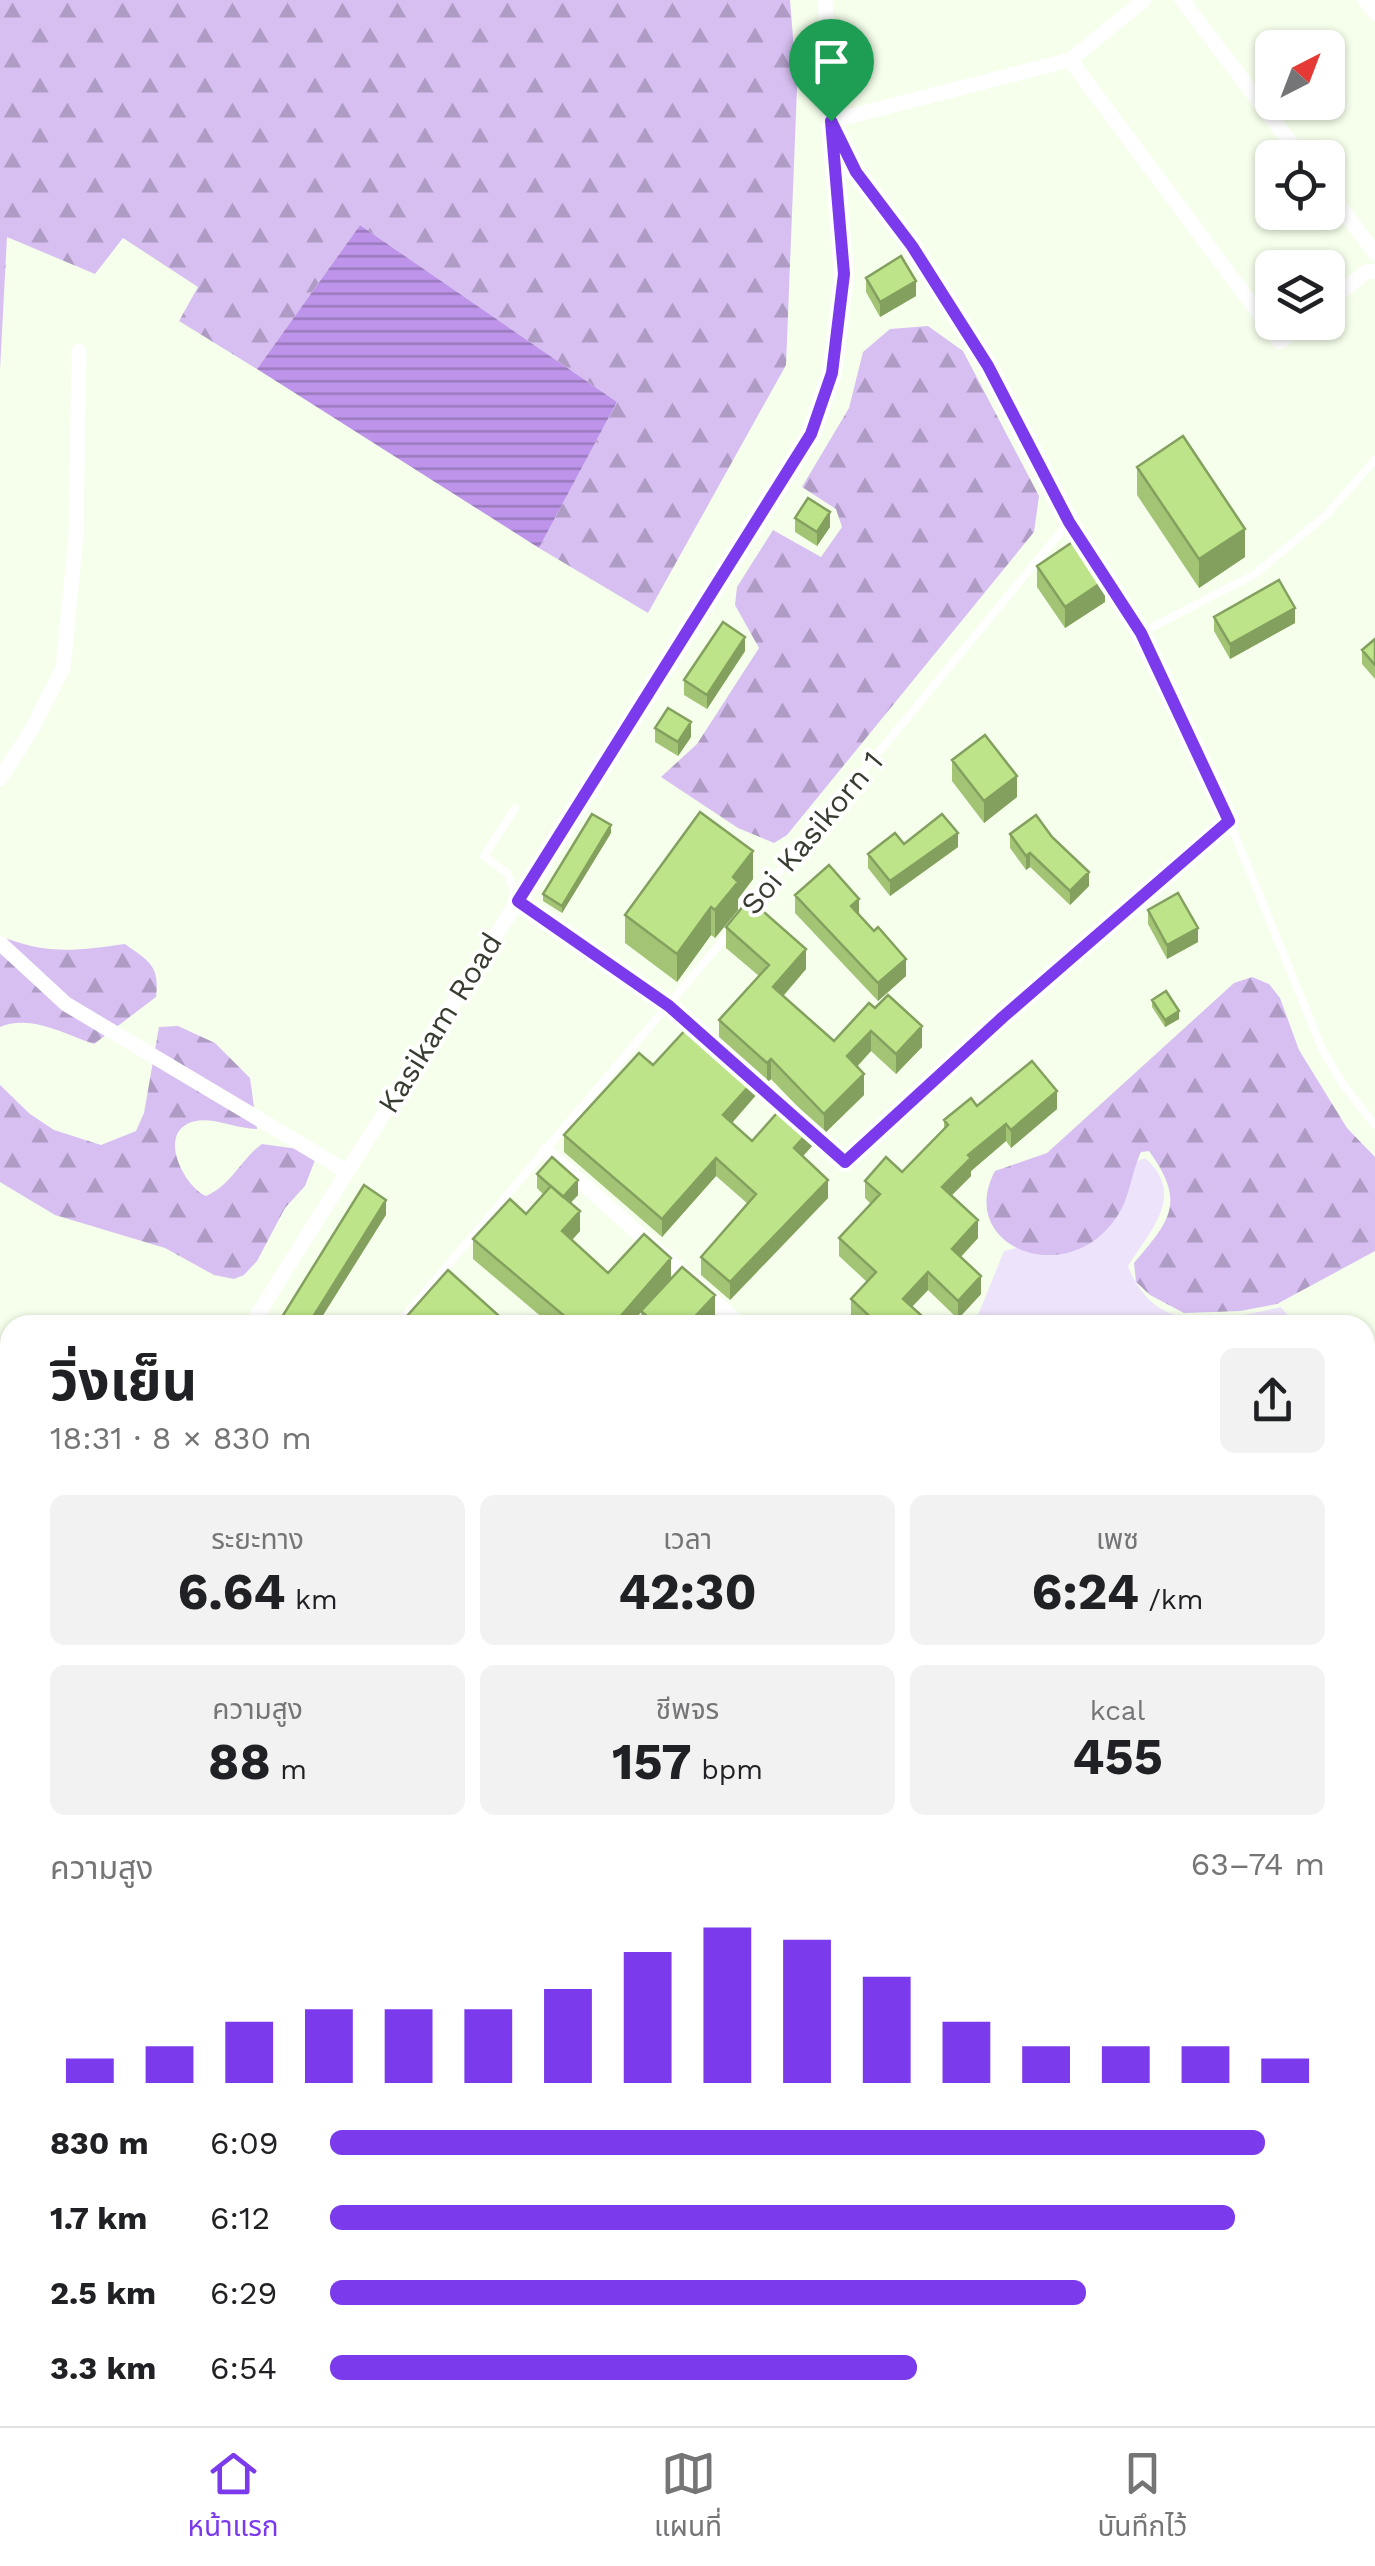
<!DOCTYPE html>
<html lang="th">
<head>
<meta charset="utf-8">
<style>
	:root { --surface:#fff; --page:#f2f2f2; --text:#202124; --muted:#757577; --line:#e0e0e0; --accent:#7c3aed }
	body { margin:0; font-family:"Work Sans","Noto Sans Thai",sans-serif; background:var(--page); color:var(--text); height:100vh; display:flex; flex-direction:column; font-size:38px; white-space:nowrap }
	* { box-sizing:border-box; margin:0 }
	p { font-size:32px; color:var(--muted) }
	.icon { flex:none; width:55px; height:55px; fill:none; stroke:currentColor; stroke-width:2; stroke-linecap:round; stroke-linejoin:round }
	.map { position:relative; flex:1; overflow:hidden }
	.sheet { position:absolute; left:0px; top:1315px; width:1375px; height:1112px; display:flex; flex-direction:column; background:var(--surface); border-radius:30px 30px 0 0; box-shadow:0 2px 8px #0004 }
	.sheet>* { flex:none }
	.needle { width:65px; rotate:42deg }
	.buttons { position:absolute; left:1255px; top:30px; display:grid; gap:20px }
	.buttons a { display:grid; place-items:center; width:90px; height:90px; border-radius:15px; background:var(--surface); box-shadow:0 2px 8px #0004; font-size:50px }
	.pin { position:absolute; display:grid; place-items:center; width:85px; height:85px; color:#fff; margin:-102px -42px; border-radius:50% 50% 50% 0; rotate:-45deg; box-shadow:0 0 10px #0007 }
	.pin .icon { rotate:45deg }
	.round { display:grid; place-items:center; flex:none; width:105px; height:105px; border-radius:15px; background:var(--page) }
	.head { display:flex; align-items:center; justify-content:space-between; height:170px; padding:0 50px }
	h1 { font-size:55px; font-weight:700; line-height:75px }
	.metrics { display:grid; grid-template-columns:repeat(3,1fr); gap:15px; height:170px; padding:10px 50px }
	.metrics div { display:grid; align-content:center; border-radius:15px; background:var(--page); text-align:center }
	.metrics b { font-size:50px; font-weight:700 }
	.metrics small { font-size:28px; font-weight:400 }
	.metrics p { font-size:28px }
	.chart { height:280px; padding:20px 50px }
	.chart p { display:flex; justify-content:space-between }
	.chart svg { width:100%; height:180px; margin-top:10px; stroke:var(--accent); stroke-width:6 }
	ul { padding:0 50px; list-style:none; font-size:32px }
	li { display:grid; grid-template-columns:160px 120px 1fr; align-items:center; height:75px }
	li i { height:25px; border-radius:12px; background:var(--accent) }
	.tabs { display:flex; justify-content:space-around; align-items:center; height:140px; border-top:2px solid var(--line); background:var(--surface); font-size:28px; color:var(--muted) }
	.tabs a { display:grid; justify-items:center; gap:5px }
	.tabs .selected { color:var(--accent) }
	.map>svg:first-child { display:block }
	.green { fill:#ede3fb }
	.forest { fill:url(#forest-firs) }
	.water { fill:url(#water-rules) }
	.lines { fill:none; stroke-linecap:round; stroke-linejoin:round }
	.lane { stroke:#fff; stroke-width:8 }
	.street { stroke:#fff; stroke-width:15 }
	.wall { fill:#a3c475 }
	.shaded-wall { fill:#84a05f }
	.building { fill:#bde488; stroke:#84a05f; stroke-width:2.5 }
	.route-casing { stroke:#fff; stroke-width:20 }
	.route { stroke:#7c3aed; stroke-width:12 }
	.labels { text-anchor:middle; stroke-width:8; stroke-linejoin:round; paint-order:stroke }
	.street-label { font-size:30px; fill:#373d30; stroke:#fff }
</style>
</head>
<body>
<div class="map">
<svg width="1375" height="2426" viewBox="0 0 1375 2426">
	<defs>
		<pattern id="forest-firs" width="22" height="20" patternUnits="userSpaceOnUse" patternTransform="scale(2.5)"><rect width="22" height="20" fill="#d7bff2"/><path d="M5 1l3.5 6h-7zM16 11l3.5 6h-7z" fill="#af9cc4"/></pattern>
		<pattern id="water-rules" width="6" height="5" patternUnits="userSpaceOnUse" patternTransform="scale(2.5)"><rect width="6" height="5" fill="#bd94e9"/><path d="M0 2.5h6" fill="none" stroke="#9a7abd"/></pattern>
	</defs>
	<rect width="100%" height="100%" fill="#f5ffeb"/>
	<path class="green" d="M 1145,1158 C 1187,1194 1150,1231 1128,1266 C 1156,1338 1220,1321 1281,1307 L 1292,1321 L 1288,1325 L 974,1325 L 1004,1251 L 1090,1229 L 1130,1164 Z
		M 10,2361 L 10,2418 L 164,2418 L 170,2426 L 0,2426 L 0,2375 Z"/>
	<path class="forest" d="M 0,0 L 790,0 L 797,88 L 786,365 L 648,613 L 539,548 L 617,402 L 360,225 L 257,369 L 179,321 L 198,287 L 123,238 L 95,274 L 7,237 L 0,370 Z
		M 928,326 L 963,351 L 1039,496 L 1034,532 L 787,835 L 774,843 L 738,828 L 661,777 L 697,744 L 759,648 L 735,605 L 737,587 L 773,530 L 821,557 L 842,527 L 836,509 L 802,487 L 849,408 L 863,352 L 890,329 Z
		M 8,939 C 52,955 80,950 125,944 C 149,961 160,966 156,997 L 94,1044 C 65,1034 30,1014 0,1027 L 0,941 Z
		M 1252,977 L 1269,984 L 1280,998 L 1299,1050 L 1347,1128 L 1375,1157 L 1375,1251 L 1277,1304 L 1240,1311 L 1184,1313 L 1150,1295 L 1136,1282 L 1134,1263 C 1171,1220 1186,1202 1149,1151 L 1141,1152 C 1131,1173 1130,1199 1116,1218 C 1066,1291 955,1246 995,1171 L 1047,1153 L 1234,983 Z
		M 178,1026 L 215,1043 L 250,1078 L 257,1129 C 235,1129 206,1113 187,1124 C 159,1139 186,1188 206,1196 C 232,1185 240,1160 262,1144 L 298,1149 L 315,1160 L 305,1186 L 285,1208 L 257,1261 L 244,1275 L 234,1279 L 214,1275 L 165,1248 L 55,1215 L 0,1182 L 0,1085 L 30,1114 L 54,1130 L 101,1145 L 136,1131 L 144,1113 L 159,1027 Z"/>
	<path class="water" d="M 360,225 L 617,402 L 539,548 L 257,369 Z"/>
	<g class="lines">
		<path class="lane" d="M 837,134 L 856,172 L 912,246 L 988,366 L 1069,522 L 1141,633 L 1229,821 L 1323,1051 L 1342,1083 L 1375,1125
			M 1141,633 L 1255,574 L 1327,514 L 1375,460
			M 515,808 L 484,856 L 508,874 L 517,901 L 669,1005 L 710,1042
			M 749,909 L 1069,522
			M 751,1078 L 796,1119
			M 807,1128 L 845,1163 L 1003,1017 L 1229,821
			M 397,1325 L 730,932
			M 1365,1375 L 1375,1367
			M 0,1405 L 10,1414
			M 1365,1813 L 1375,1825
			M 0,1924 L 10,1930
			M 0,2120 L 10,2126
			M 0,2235 L 10,2241
			M 200,2418 L 214,2426
			M 384,2418 L 384,2426
			M 444,2426 L 448,2418"/>
		<path class="street" d="M 1182,0 L 1302,158
			M 1365,0 L 1375,13
			M 1070,60 L 1280,342 L 1304,322
			M 831,121 L 1070,60 L 1144,0
			M 1328,191 L 1375,253
			M 1328,303 L 1366,272 L 1375,271
			M 0,779 L 33,727 L 63,668 L 76,536 L 79,351
			M 0,943 L 66,1004 L 346,1171
			M 546,1151 L 741,1325
			M 251,1325 L 811,434 L 833,373 L 844,274 L 831,121 L 825,0
			M 0,1626 L 10,1635
			M 0,1725 L 10,1709
			M 1365,2090 L 1375,2081
			M 881,2418 L 890,2426
			M 974,2426 L 984,2418"/>
	</g>
	<path class="wall" d="M 866,278 L 916,296 L 880,317 L 866,292 Z
		M 1137,467 L 1245,557 L 1199,588 L 1137,495 Z
		M 795,518 L 830,527 L 817,546 L 795,532 Z
		M 1037,566 L 1105,602 L 1065,628 L 1037,587 Z
		M 1214,617 L 1295,623 L 1230,659 L 1214,631 Z
		M 1375,639 L 1375,679 L 1362,664 L 1362,650 Z
		M 745,651 L 707,709 L 684,695 L 684,680 Z
		M 655,728 L 691,737 L 678,756 L 655,742 Z
		M 952,760 L 1017,797 L 984,823 L 952,781 Z
		M 611,833 L 562,913 L 543,901 L 543,894 Z
		M 1010,834 L 1089,886 L 1070,905 L 1030,867 L 1026,870 L 1010,848 Z
		M 904,844 L 958,847 L 890,896 L 868,868 L 868,854 Z
		M 753,879 L 738,899 L 738,910 L 715,938 L 711,935 L 677,982 L 625,943 L 625,915 Z
		M 795,895 L 859,915 L 874,931 L 906,976 L 878,1001 L 795,913 Z
		M 1148,910 L 1198,942 L 1167,959 L 1148,924 Z
		M 726,927 L 806,969 L 783,996 L 834,1041 L 869,1003 L 922,1047 L 896,1074 L 871,1051 L 857,1067 L 864,1095 L 824,1134 L 771,1079 L 767,1083 L 719,1040 L 719,1020 L 759,976 L 726,948 Z
		M 1152,1000 L 1179,1019 L 1165,1027 L 1152,1007 Z
		M 653,1065 L 757,1094 L 732,1123 L 752,1141 L 813,1145 L 803,1156 L 828,1198 L 730,1300 L 701,1275 L 701,1257 L 748,1204 L 716,1176 L 662,1237 L 564,1152 L 564,1135 Z
		M 977,1106 L 1057,1109 L 1011,1148 L 1006,1141 L 971,1171 L 971,1176 L 951,1196 L 978,1238 L 961,1257 L 981,1294 L 958,1319 L 928,1290 L 912,1307 L 932,1325 L 860,1325 L 851,1317 L 851,1299 L 867,1282 L 839,1256 L 839,1238 L 871,1204 L 865,1198 L 865,1181 L 902,1172 L 944,1130 L 944,1120 Z
		M 537,1174 L 578,1195 L 570,1203 L 580,1231 L 572,1240 L 608,1273 L 671,1278 L 715,1317 L 707,1325 L 641,1325 L 641,1312 L 630,1325 L 551,1325 L 473,1259 L 473,1239 L 526,1214 L 543,1194 L 537,1188 Z
		M 1375,1673 L 1375,1729 L 1371,1725 L 1365,1730 Z
		M 1375,1752 L 1375,1809 L 1365,1798 L 1365,1761 Z
		M 1375,1844 L 1375,1917 L 1365,1908 L 1365,1853 Z
		M 0,2013 L 8,2018 L 10,2013 L 10,2109 L 0,2103 Z
		M 1375,2170 L 1375,2242 L 1365,2227 L 1365,2177 Z
		M 1211,2418 L 1252,2418 L 1243,2426 L 1219,2426 Z"/>
	<path class="shaded-wall" d="M 916,281 L 916,296 L 880,317 L 880,302 Z
		M 830,512 L 830,527 L 817,546 L 817,532 Z
		M 1245,529 L 1245,557 L 1199,588 L 1199,559 Z
		M 1105,580 L 1105,602 L 1065,628 L 1065,607 Z
		M 1295,608 L 1295,623 L 1230,659 L 1230,644 Z
		M 745,637 L 745,651 L 707,709 L 707,695 Z
		M 691,722 L 691,737 L 678,756 L 678,742 Z
		M 1017,776 L 1017,797 L 984,823 L 984,801 Z
		M 611,825 L 611,833 L 562,913 L 562,906 Z
		M 958,833 L 958,847 L 890,896 L 890,881 Z
		M 753,851 L 753,879 L 738,899 L 738,910 L 715,938 L 715,910 L 733,877 Z
		M 1030,853 L 1030,867 L 1026,870 L 1026,856 Z
		M 1089,872 L 1089,886 L 1070,905 L 1070,891 Z
		M 859,899 L 859,917 L 851,906 Z
		M 711,907 L 711,935 L 677,982 L 677,954 Z
		M 1198,928 L 1198,942 L 1167,959 L 1167,945 Z
		M 806,949 L 806,969 L 773,1008 L 773,987 Z
		M 906,959 L 906,976 L 878,1001 L 878,983 Z
		M 1179,1011 L 1179,1019 L 1165,1027 L 1165,1020 Z
		M 922,1026 L 922,1047 L 896,1074 L 896,1054 Z
		M 871,1031 L 871,1051 L 847,1077 L 847,1056 Z
		M 771,1059 L 771,1079 L 767,1083 L 767,1063 Z
		M 864,1074 L 864,1095 L 824,1134 L 824,1114 Z
		M 757,1077 L 757,1094 L 723,1133 L 723,1115 Z
		M 1057,1091 L 1057,1109 L 1011,1148 L 1011,1130 Z
		M 1006,1124 L 1006,1141 L 971,1171 L 971,1176 L 942,1205 L 942,1187 L 968,1155 Z
		M 813,1127 L 813,1145 L 794,1166 L 794,1148 Z
		M 716,1158 L 716,1176 L 662,1237 L 662,1219 Z
		M 578,1180 L 578,1195 L 563,1211 L 563,1197 Z
		M 828,1180 L 828,1198 L 730,1300 L 730,1282 Z
		M 386,1200 L 386,1215 L 317,1325 L 308,1325 Z
		M 580,1211 L 580,1231 L 562,1251 L 562,1231 Z
		M 978,1220 L 978,1238 L 952,1266 L 952,1249 Z
		M 671,1258 L 671,1278 L 630,1325 L 613,1325 Z
		M 928,1272 L 928,1290 L 903,1316 L 903,1299 Z
		M 981,1276 L 981,1294 L 958,1319 L 958,1301 Z
		M 715,1295 L 715,1317 L 707,1325 L 687,1325 Z
		M 498,1315 L 498,1325 L 489,1325 Z
		M 1371,1706 L 1371,1725 L 1365,1730 L 1365,1711 Z
		M 1375,2032 L 1375,2050 L 1365,2060 L 1365,2041 Z
		M 1094,2418 L 1101,2418 L 1101,2424 L 1099,2426 L 1086,2426 Z
		M 1230,2418 L 1252,2418 L 1243,2426 L 1230,2426 Z"/>
	<path class="building" d="M 901,256 L 916,281 L 880,302 L 866,278 Z
		M 1183,436 L 1245,529 L 1199,559 L 1137,467 Z
		M 808,498 L 830,512 L 817,532 L 795,518 Z
		M 1077,539 L 1105,580 L 1065,607 L 1037,566 Z
		M 1279,580 L 1295,608 L 1230,644 L 1214,617 Z
		M 723,622 L 745,637 L 707,695 L 684,680 Z
		M 1375,639 L 1375,665 L 1362,650 Z
		M 668,708 L 691,722 L 678,742 L 655,728 Z
		M 985,735 L 1017,776 L 984,801 L 952,760 Z
		M 700,812 L 753,851 L 733,877 L 738,882 L 715,910 L 711,907 L 677,954 L 625,915 Z
		M 592,814 L 611,825 L 562,906 L 543,894 Z
		M 942,814 L 958,833 L 890,881 L 868,854 L 895,833 L 904,844 Z
		M 1036,815 L 1052,837 L 1089,872 L 1070,891 L 1030,853 L 1026,856 L 1010,834 Z
		M 829,865 L 859,899 L 851,906 L 874,931 L 878,927 L 906,959 L 878,983 L 795,895 Z
		M 1178,893 L 1198,928 L 1167,945 L 1148,910 Z
		M 749,899 L 806,949 L 773,987 L 834,1041 L 869,1003 L 875,1008 L 888,995 L 922,1026 L 896,1054 L 871,1031 L 847,1056 L 864,1074 L 824,1114 L 771,1059 L 767,1063 L 719,1020 L 769,965 L 726,927 Z
		M 1166,991 L 1179,1011 L 1165,1020 L 1152,1000 Z
		M 689,1026 L 704,1039 L 709,1033 L 757,1077 L 723,1115 L 752,1141 L 777,1113 L 783,1118 L 793,1108 L 813,1127 L 794,1148 L 828,1180 L 730,1282 L 701,1257 L 756,1194 L 716,1158 L 662,1219 L 564,1135 L 639,1053 L 653,1065 Z
		M 1032,1061 L 1057,1091 L 1011,1130 L 1006,1124 L 968,1155 L 971,1158 L 942,1187 L 978,1220 L 952,1249 L 981,1276 L 958,1301 L 928,1272 L 903,1299 L 932,1325 L 879,1325 L 851,1299 L 876,1272 L 839,1238 L 880,1194 L 865,1181 L 886,1157 L 902,1172 L 948,1125 L 944,1120 L 971,1098 L 977,1106 Z
		M 552,1157 L 578,1180 L 563,1197 L 537,1174 Z
		M 364,1185 L 386,1200 L 308,1325 L 277,1325 Z
		M 551,1186 L 580,1211 L 562,1231 L 608,1273 L 644,1234 L 671,1258 L 613,1325 L 572,1325 L 568,1319 L 473,1239 L 510,1199 L 526,1214 Z
		M 682,1267 L 715,1295 L 687,1325 L 657,1325 L 641,1311 Z
		M 448,1270 L 498,1315 L 489,1325 L 399,1325 Z
		M 1365,1661 L 1375,1673 L 1375,1710 L 1371,1706 L 1365,1711 Z
		M 1375,1752 L 1375,1790 L 1365,1779 L 1365,1761 Z
		M 1375,1844 L 1375,1899 L 1365,1890 L 1365,1853 Z
		M 1365,2001 L 1375,2012 L 1375,2032 L 1365,2041 Z
		M 0,2013 L 8,2018 L 10,2013 L 10,2080 L 0,2074 Z
		M 1375,2170 L 1375,2228 L 1365,2212 L 1365,2177 Z
		M 693,2418 L 770,2418 L 783,2426 L 687,2426 Z
		M 1060,2418 L 1094,2418 L 1086,2426 L 1060,2426 L 1056,2422 Z"/>
	<g class="lines">
		<g class="route-casing">
			<path id="route" d="M 831,121 L 856,172 L 912,246 L 988,366 L 1069,522 L 1141,633 L 1229,821 L 1003,1017 L 845,1162 L 669,1006 L 518,901 L 811,434 L 832,373 L 844,274 Z"/>
		</g>
		<use href="#route" class="route"/>
	</g>
	<g class="labels">
		<g class="street-label">
			<text transform="translate(812 833) rotate(-50)" y="10">Soi Kasikorn 1</text>
			<text transform="translate(440 1023) rotate(-58)" y="10">Kasikam Road</text>
		</g>
	</g>
</svg>
<div class="buttons">
<a><svg class="needle" viewBox="-14 -14 28 28"><path d="M0-13l5 13h-10z" fill="#e53935"/><path d="M0 13l5-13h-10z" fill="#757577"/></svg></a>
<a><svg class="icon" aria-label="locate" viewBox="0 0 24 24"><circle cx="12" cy="12" r="6"/><path d="M12 2v4M12 18v4M2 12h4M18 12h4"/></svg></a>
<a><svg class="icon" aria-label="layers" viewBox="0 0 24 24"><path d="M12 4l9 5-9 5-9-5zM3 14l9 5 9-5"/></svg></a>
</div>
<div class="pin" style="left:831px;top:121px;background:#1e9e55"><svg class="icon" aria-label="arrive" viewBox="0 0 24 24"><path d="M6 21V4h12l-3 4 3 4H6"/></svg></div>
<section class="sheet">
<div class="head"><div><h1>วิ่งเย็น</h1><p>18:31 · 8 × 830 m</p></div><a class="round"><svg class="icon" aria-label="share" viewBox="0 0 24 24"><path d="M12 15V3M7 8l5-5 5 5M5 13v7h14v-7"/></svg></a></div>
<div class="metrics">
<div><p>ระยะทาง</p><b>6.64<small> km</small></b></div>
<div><p>เวลา</p><b>42:30</b></div>
<div><p>เพซ</p><b>6:24<small> /km</small></b></div>
</div>
<div class="metrics">
<div><p>ความสูง</p><b>88<small> m</small></b></div>
<div><p>ชีพจร</p><b>157<small> bpm</small></b></div>
<div><p>kcal</p><b>455</b></div>
</div>
<div class="chart"><p><span>ความสูง</span>63–74 m</p>
<svg viewBox="0 0 160 44" preserveAspectRatio="none"><path d="M5 44V38M15 44V35M25 44V29M35 44V26M45 44V26M55 44V26M65 44V21M75 44V12M85 44V6M95 44V9M105 44V18M115 44V29M125 44V35M135 44V35M145 44V35M155 44V38"/></svg>
</div>
<ul>
<li><b>830 m</b>6:09<i style="width:94%"></i></li>
<li><b>1.7 km</b>6:12<i style="width:91%"></i></li>
<li><b>2.5 km</b>6:29<i style="width:76%"></i></li>
<li><b>3.3 km</b>6:54<i style="width:59%"></i></li>
</ul>
</section>
</div>
<nav class="tabs">
<a class="selected"><svg class="icon" aria-label="home" viewBox="0 0 24 24"><path d="M3 11l9-7 9 7M6 9v11h12V9"/></svg>หน้าแรก</a>
<a><svg class="icon" aria-label="map" viewBox="0 0 24 24"><path d="M3 6l6-2 6 2 6-2v14l-6 2-6-2-6 2zM9 4v14M15 6v14"/></svg>แผนที่</a>
<a><svg class="icon" aria-label="saved" viewBox="0 0 24 24"><path d="M7 4h10v16l-5-4-5 4z"/></svg>บันทึกไว้</a>
</nav>
</body>
</html>
